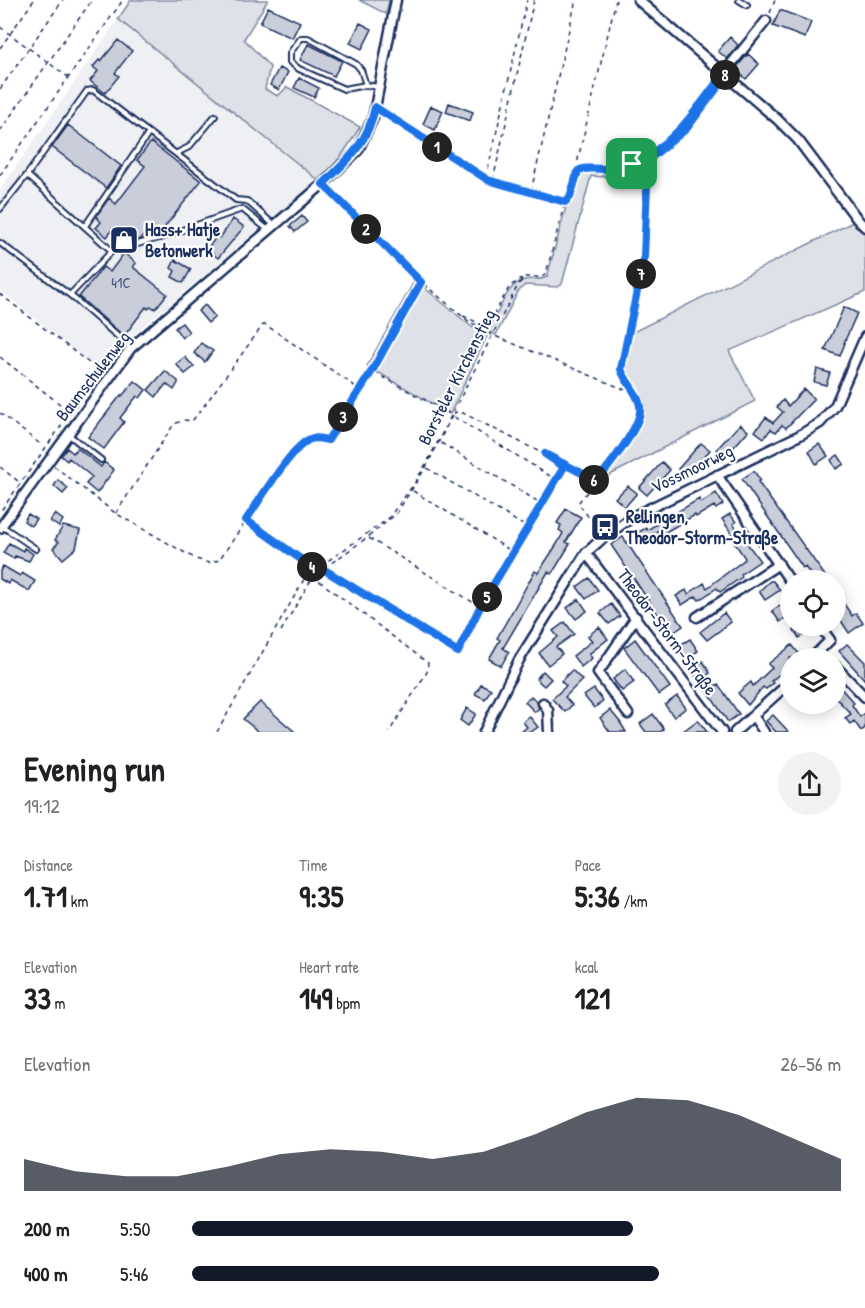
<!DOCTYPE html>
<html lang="en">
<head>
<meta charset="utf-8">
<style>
	:root { --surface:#fff; --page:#f2f2f2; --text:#202124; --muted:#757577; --accent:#111827 }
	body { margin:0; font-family:"Patrick Hand",sans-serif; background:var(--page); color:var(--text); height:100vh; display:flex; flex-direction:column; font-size:22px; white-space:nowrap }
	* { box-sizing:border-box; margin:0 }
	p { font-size:20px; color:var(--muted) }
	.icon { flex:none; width:33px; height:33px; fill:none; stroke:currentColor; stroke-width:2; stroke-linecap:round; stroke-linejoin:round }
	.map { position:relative; height:732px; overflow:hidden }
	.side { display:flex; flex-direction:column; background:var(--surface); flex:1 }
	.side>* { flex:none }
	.tools { position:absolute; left:780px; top:570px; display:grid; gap:12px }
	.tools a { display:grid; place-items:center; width:66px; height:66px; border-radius:50%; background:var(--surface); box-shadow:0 3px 15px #0003; font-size:30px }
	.pin { position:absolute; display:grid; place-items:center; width:51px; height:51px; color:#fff; margin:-26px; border-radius:12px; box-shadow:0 3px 9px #0006 }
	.km { position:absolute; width:30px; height:30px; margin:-15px; border-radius:50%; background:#222; color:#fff; font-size:16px; line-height:30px; text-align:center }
	.round { display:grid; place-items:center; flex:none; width:63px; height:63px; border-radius:32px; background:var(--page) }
	.head { display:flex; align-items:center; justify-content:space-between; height:102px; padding:0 24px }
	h1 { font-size:33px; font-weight:700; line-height:45px }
	.stats { display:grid; grid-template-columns:repeat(3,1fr); gap:9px; height:102px; padding:6px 24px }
	.stats div { display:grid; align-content:center }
	.stats b { font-size:30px; font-weight:700 }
	.stats small { font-size:16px; font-weight:400 }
	.stats p { font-size:16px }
	.chart { height:168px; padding:12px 24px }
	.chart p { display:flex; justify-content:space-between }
	.chart svg { width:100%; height:108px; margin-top:6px; fill:var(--accent); opacity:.7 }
	ul { padding:0 24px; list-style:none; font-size:20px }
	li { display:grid; grid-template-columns:96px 72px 1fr; align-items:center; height:45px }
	li i { height:15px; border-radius:8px; background:var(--accent) }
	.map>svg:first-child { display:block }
	.built { fill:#eff0f4 }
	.green { fill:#dee1e7; stroke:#7c88a2; stroke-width:1.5 }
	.building { fill:#caceda; stroke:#1b2f5e; stroke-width:1.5 }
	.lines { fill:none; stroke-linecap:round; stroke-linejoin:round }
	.lane-casing { stroke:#1b2f5e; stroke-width:8 }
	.street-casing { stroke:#1b2f5e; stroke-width:13 }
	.path { stroke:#1b2f5e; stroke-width:1.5; stroke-dasharray:4.5 4.5; stroke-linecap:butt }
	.lane { stroke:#fff; stroke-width:4 }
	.street { stroke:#fff; stroke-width:8 }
	.route-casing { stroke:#fff; stroke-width:12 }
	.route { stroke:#1a73e8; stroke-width:8 }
	.labels { text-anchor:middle; stroke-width:4.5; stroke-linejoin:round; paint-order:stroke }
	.number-label { font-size:15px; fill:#47577d }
	.poi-label { font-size:18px; font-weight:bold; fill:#1b2f5e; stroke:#fff; text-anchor:start }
	.street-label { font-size:18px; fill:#1b2f5e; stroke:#fff }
</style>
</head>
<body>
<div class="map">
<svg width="865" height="732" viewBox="0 0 865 732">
	<rect width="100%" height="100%" fill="#fff"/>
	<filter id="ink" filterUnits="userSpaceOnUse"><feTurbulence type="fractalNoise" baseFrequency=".0167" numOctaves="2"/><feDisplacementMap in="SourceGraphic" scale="12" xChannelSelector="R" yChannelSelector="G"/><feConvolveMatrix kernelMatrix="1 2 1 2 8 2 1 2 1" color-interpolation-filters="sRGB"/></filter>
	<g filter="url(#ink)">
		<path class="built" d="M 118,19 L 318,180 L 127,340 L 103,374 L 0,290 L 0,190 Z"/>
		<path class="green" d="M 131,0 L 268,0 L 244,39 L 270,67 L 265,89 L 278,96 L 287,87 L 360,127 C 348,147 336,165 318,180 L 118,19 Z
			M 359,0 L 389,0 L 386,14 Z
			M 723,76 L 726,78 L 686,132 L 647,164 L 615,178 L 591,176 L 562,284 L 558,287 L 525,285 L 518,292 L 496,335 L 472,323 L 483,326 L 491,324 C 501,310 505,286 524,280 C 532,278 539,281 547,277 L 567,203 L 571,199 L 580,171 C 591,168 604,175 617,171 C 666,157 694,115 723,76 Z
			M 853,222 L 865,233 L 865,292 L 729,351 L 755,401 L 604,478 C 616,462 651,422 644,401 C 641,393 633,386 628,378 C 620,366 629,346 631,333 Z
			M 415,280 L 473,328 L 487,336 L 450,414 L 367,366 Z"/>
		<path class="building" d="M 268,7 L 300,22 L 292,38 L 260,23 Z
			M 780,10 L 811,22 L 805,38 L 773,26 Z
			M 360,23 L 372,29 L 362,49 L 350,43 Z
			M 730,37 L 738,45 L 727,59 L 718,51 Z
			M 118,40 L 132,51 L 115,73 L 119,76 L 105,93 L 90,81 L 98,71 L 93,67 L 99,60 L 101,61 Z
			M 308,44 L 342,61 L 334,76 L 300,60 Z
			M 748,54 L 759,64 L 746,79 L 735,69 Z
			M 279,68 L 288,72 L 279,90 L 270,85 Z
			M 299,78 L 319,88 L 314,97 L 294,88 Z
			M 449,103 L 473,112 L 470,121 L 446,112 Z
			M 431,106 L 443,111 L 435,130 L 423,124 Z
			M 68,125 L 121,166 L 106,188 L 52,147 Z
			M 151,142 L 201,181 L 160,233 L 151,226 L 141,239 L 135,241 L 125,240 L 112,230 L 107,237 L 96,228 L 101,222 L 97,218 L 97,215 L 109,198 L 116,204 L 145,166 L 137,160 Z
			M 302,216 L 307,222 L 295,232 L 290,226 Z
			M 233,219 L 244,227 L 218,258 L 207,249 L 217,236 L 220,238 Z
			M 124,253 L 136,263 L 133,267 L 167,294 L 155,309 L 151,306 L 148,309 L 146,307 L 124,336 L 79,297 L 103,267 L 110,272 Z
			M 175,260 L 191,269 L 183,283 L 172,277 L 175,271 L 171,268 Z
			M 205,305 L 215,317 L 208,323 L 198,311 Z
			M 844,307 L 857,313 L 844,343 L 845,343 L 840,356 L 825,350 Z
			M 182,323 L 189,332 L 182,338 L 175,328 Z
			M 201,343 L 213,351 L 205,362 L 194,353 Z
			M 185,357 L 194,367 L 185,374 L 176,364 Z
			M 817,369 L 830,373 L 826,385 L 814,382 Z
			M 165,371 L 178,381 L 178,383 L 174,390 L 166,384 L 156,397 L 148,390 Z
			M 135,381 L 146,390 L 140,398 L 137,396 L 120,418 L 124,422 L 104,449 L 88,437 L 121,395 L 122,396 Z
			M 804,389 L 814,399 L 786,428 L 782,425 L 776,432 L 771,429 L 764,438 L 755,431 L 766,417 L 773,423 L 783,412 L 777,407 L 783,400 L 788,406 Z
			M 740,424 L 748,431 L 725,457 L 717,449 Z
			M 701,443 L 710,450 L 686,476 L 678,469 Z
			M 819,444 L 828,456 L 816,464 L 809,451 Z
			M 67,448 L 73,453 L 77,448 L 101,467 L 104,462 L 114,470 L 97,493 L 86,484 L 92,477 L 69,458 L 67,461 L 61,456 Z
			M 838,455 L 844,464 L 836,469 L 831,460 Z
			M 662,462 L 670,470 L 647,495 L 639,488 Z
			M 754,471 L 760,480 L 758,482 L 828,580 L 815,580 L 805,567 L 803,568 L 752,494 L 742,479 Z
			M 58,480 L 68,488 L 63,494 L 54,486 Z
			M 628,486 L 637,493 L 625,507 L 615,498 Z
			M 716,493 L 723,504 L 716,509 L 714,506 L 696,517 L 695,515 L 662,534 L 659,530 L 636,544 L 633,539 L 637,537 L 635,534 L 646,528 L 647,530 L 699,499 L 701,503 Z
			M 566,509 L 581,517 L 566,542 L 570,544 L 552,574 L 548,572 L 503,648 L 509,652 L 501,666 L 489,659 L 500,640 L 497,638 L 535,571 L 538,573 L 557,544 L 563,533 L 559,530 L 561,525 L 557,523 Z
			M 28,514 L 36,519 L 31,526 L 24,521 Z
			M 55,514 L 63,520 L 59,527 L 50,521 Z
			M 730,514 L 736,522 L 733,524 L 760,561 L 741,574 L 742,577 L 720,592 L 717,588 L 699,600 L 696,596 L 682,605 L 676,596 L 686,590 L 688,594 L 704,583 L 707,588 L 744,560 L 745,558 L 730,536 L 732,534 L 722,519 Z
			M 63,526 L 80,530 L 76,548 L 63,559 L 53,548 L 59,542 L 55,540 Z
			M 623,537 L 683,626 L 671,634 L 611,545 Z
			M 9,543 L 23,551 L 24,548 L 33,554 L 29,561 L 15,556 L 14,559 L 3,553 Z
			M 3,566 L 20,576 L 22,573 L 35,581 L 29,591 L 10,580 L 8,584 L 0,579 L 0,571 Z
			M 589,578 L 598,590 L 586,599 L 577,587 Z
			M 770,581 L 773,581 L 780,590 L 765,600 L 759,591 Z
			M 836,592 L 852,616 L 856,613 L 863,623 L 849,633 L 836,613 Z
			M 579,599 L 587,611 L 576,619 L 567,608 Z
			M 611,604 L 620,616 L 609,624 L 600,613 Z
			M 782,604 L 790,614 L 780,622 L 772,611 Z
			M 724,613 L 731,622 L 707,640 L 700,632 Z
			M 565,622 L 574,634 L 556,647 L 562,654 L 548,665 L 539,653 L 558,637 L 553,631 Z
			M 800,626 L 804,626 L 808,631 L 799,638 L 794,630 Z
			M 599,627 L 608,639 L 589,654 L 592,658 L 581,667 L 573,656 L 592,641 L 588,636 Z
			M 635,639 L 670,687 L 659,695 L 624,648 Z
			M 690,639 L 698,651 L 685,659 L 678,646 Z
			M 847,644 L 865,662 L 865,680 L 839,651 Z
			M 792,645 L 800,655 L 796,658 L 790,658 L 790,666 L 771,681 L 773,683 L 766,689 L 763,687 L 748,705 L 738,693 L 751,682 L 753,686 L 772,668 L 768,664 Z
			M 703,661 L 710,673 L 699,681 L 689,667 L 694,663 L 696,667 Z
			M 625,669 L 634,682 L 622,691 L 613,679 Z
			M 572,670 L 582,680 L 565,697 L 572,705 L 565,712 L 552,699 L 566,686 L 561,681 Z
			M 543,671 L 551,679 L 544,686 L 536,679 Z
			M 836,683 L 854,703 L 852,705 L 860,717 L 865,713 L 865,728 L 861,731 L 854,721 L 850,724 L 845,718 L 851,714 L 836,698 Z
			M 481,684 L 491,689 L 485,699 L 475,694 Z
			M 718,684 L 739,714 L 728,722 L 707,691 Z
			M 594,689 L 603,701 L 594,708 L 584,696 Z
			M 531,696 L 537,702 L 539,708 L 535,712 L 525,702 Z
			M 677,696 L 686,708 L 674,717 L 665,705 Z
			M 260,702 L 295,732 L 259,732 L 243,719 Z
			M 467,708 L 476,714 L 468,726 L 460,720 Z
			M 610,710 L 620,722 L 626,732 L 610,732 L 600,718 Z
			M 653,714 L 664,729 L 660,732 L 646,732 L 640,724 Z
			M 773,715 L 789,732 L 776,732 L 766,721 Z
			M 529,716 L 538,727 L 531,732 L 521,732 L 527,727 L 523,722 Z
			M 698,720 L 707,732 L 682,732 Z"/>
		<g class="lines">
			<g class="lane-casing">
				<path id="lane" d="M 739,0 L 747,5
					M 366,85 L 361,70 L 356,64 L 308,38 L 301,38 L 290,53 L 290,62 L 299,69 L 344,89 L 366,85 L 378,87
					M 177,153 L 189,147 L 215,116
					M 27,175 L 87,91 L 93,90 L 236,200 L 247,201 L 274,225
					M 0,209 L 27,175 L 112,251
					M 85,226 L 149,133
					M 0,243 L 70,295 L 112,251 L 163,237 L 242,209 L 267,229
					M 70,295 L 130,347
					M 69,435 L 101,460
					M 2,526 L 36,549"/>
			</g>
			<g class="street-casing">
				<path id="street" d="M 638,0 L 777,119 L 798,140 L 858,220 L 865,227
					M 723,74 L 766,21
					M 717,475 L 790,581
					M 0,528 L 131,348 L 323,184 L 358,150 L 373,118 L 396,0
					M 586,553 L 722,732
					M 697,617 L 779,564
					M 812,658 L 830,640 L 820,626
					M 836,667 L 865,697
					M 543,703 L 548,710 L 549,732
					M 628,714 L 598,673 L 636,617
					M 754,717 L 764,732
					M 484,732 L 519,660 L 586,553 L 604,537 L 634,516 L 800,435 L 820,423 L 835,406 L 865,337
					M 735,732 L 790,682"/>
			</g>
			<path class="path" d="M 770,13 L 775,0
				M 0,27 L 68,77
				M 0,48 L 34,0
				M 0,89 L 63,0
				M 382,112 L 488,179 L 564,202
				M 0,131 L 92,0
				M 585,168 C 614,191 668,149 687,127 C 699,113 710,97 721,82
				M 578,170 L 578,159 L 616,0
				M 0,175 L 123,0
				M 611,175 C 623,181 638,183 647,191
				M 484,177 L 488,169 L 527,0
				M 493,180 L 534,0
				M 328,189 L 421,282 L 478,329 L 633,393
				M 531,191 L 576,0
				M 0,294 L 94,367 L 97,372 L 96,377 L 0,512
				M 463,316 L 479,323 L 489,323 L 510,286 L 522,279
				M 0,357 L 70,412
				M 372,371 L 420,283
				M 0,413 L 44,447
				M 452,416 L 426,467 L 396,514 L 368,537 L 323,569 L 458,652 L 480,607 L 564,467 L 550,457
				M 454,417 L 555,479
				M 441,443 L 542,504
				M 54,466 L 115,513 L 196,559 L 209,563 L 219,560 L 295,451 L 304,442 L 313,437 L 328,440 L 372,371 L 452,415 L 456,412 L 463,413 L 597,481
				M 0,467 L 18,481
				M 427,468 L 528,528
				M 413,491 L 513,552
				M 116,513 L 174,424 L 184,420 L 192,421 L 201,410 L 263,325 L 266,325 L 359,389
				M 247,520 L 316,570 L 323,569 L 316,577 L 318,580 L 428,663 L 427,672 L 389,732
				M 599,531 L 578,503 L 622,450 L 640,415 L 641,407 L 638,399 L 623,375 L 621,369 L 644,257 L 649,176 L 648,160
				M 369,538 L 479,606
				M 281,631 L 311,580 L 315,577
				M 217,732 L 306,576 L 388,519 L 414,484 L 430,457 L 518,285 L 525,277 L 542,277 L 546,274 L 565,202 L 570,197 L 578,171 C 588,164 605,173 619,169 C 664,156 693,116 719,79"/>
			<use href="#lane" class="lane"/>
			<use href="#street" class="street"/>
		</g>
	</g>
	<g class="lines" filter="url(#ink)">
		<g class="route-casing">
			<path id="route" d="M 723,74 L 726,76 L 686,129 L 648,160 L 644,257 L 621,369 C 625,382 638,392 640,406 C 644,424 608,467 597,481 L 545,454 L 564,467 L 480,607 L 458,652 L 323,569 L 316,570 L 246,520 C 259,502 291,447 310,439 C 316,437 322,439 328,440 L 372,371 L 421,282 L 323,184 C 348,160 368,143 375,107 L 488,180 L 565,202 L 570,197 L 578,171 C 587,165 607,172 623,168 C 668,153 697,110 723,74 Z"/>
		</g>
		<use href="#route" class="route"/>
	</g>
	<defs>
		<g id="shop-square" transform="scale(1.5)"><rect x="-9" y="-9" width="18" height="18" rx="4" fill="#1b2f5e" stroke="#fff"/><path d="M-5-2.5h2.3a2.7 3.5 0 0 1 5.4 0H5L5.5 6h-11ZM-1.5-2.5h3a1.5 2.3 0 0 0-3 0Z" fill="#fff"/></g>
		<g id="bus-square" transform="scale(1.5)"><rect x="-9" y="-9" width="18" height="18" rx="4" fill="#1b2f5e" stroke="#fff"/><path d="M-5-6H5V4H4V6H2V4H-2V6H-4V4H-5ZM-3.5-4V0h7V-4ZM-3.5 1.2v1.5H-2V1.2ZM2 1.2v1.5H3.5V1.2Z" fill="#fff"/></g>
	</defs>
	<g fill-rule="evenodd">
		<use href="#shop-square" x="124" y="240"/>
		<use href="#bus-square" x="605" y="527"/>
	</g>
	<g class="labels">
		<g class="number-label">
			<text x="121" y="288">41C</text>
		</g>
		<g class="poi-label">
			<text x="145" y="236">Hass+ Hatje<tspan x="145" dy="21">Betonwerk</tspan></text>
			<text x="626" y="523">Rellingen,<tspan x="626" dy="21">Theodor-Storm-Straße</tspan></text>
		</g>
		<g class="street-label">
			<text transform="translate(93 376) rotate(-52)" y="6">Baumschulenweg</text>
			<text transform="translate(457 377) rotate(-63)" y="6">Borsteler Kirchenstieg</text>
			<text transform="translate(692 469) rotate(-26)" y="6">Vossmoorweg</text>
			<text transform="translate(667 632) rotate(53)" y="6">Theodor-Storm-Straße</text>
		</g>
	</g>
</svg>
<div class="tools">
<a><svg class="icon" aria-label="locate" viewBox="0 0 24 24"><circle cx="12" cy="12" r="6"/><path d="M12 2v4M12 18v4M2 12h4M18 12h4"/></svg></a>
<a><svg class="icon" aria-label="layers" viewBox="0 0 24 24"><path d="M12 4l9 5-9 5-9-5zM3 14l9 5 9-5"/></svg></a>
</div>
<div class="pin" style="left:632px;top:164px;background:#1e9e55"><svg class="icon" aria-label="arrive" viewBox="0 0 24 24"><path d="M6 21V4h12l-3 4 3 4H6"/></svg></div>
<b class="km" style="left:437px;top:147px">1</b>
<b class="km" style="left:366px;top:229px">2</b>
<b class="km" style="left:343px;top:417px">3</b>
<b class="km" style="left:312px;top:567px">4</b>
<b class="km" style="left:487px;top:597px">5</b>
<b class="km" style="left:594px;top:480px">6</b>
<b class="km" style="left:641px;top:274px">7</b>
<b class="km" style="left:725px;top:75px">8</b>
</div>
<section class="side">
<div class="head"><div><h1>Evening run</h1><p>19:12</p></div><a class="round"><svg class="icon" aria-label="share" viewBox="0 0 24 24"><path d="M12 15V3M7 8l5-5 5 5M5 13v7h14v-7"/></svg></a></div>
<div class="stats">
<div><p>Distance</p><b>1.71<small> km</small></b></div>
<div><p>Time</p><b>9:35</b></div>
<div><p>Pace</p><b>5:36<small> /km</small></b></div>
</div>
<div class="stats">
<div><p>Elevation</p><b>33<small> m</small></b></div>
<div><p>Heart rate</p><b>149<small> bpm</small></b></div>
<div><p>kcal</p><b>121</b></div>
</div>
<div class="chart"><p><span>Elevation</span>26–56 m</p>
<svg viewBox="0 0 160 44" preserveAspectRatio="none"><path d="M0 44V31L10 36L20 38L30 38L40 34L50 29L60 27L70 28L80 31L90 28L100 21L110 12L120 6L130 7L140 13L150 22L160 31V44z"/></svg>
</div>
<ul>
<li><b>200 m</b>5:50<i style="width:68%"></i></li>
<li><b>400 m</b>5:46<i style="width:72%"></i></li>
</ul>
</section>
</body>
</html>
